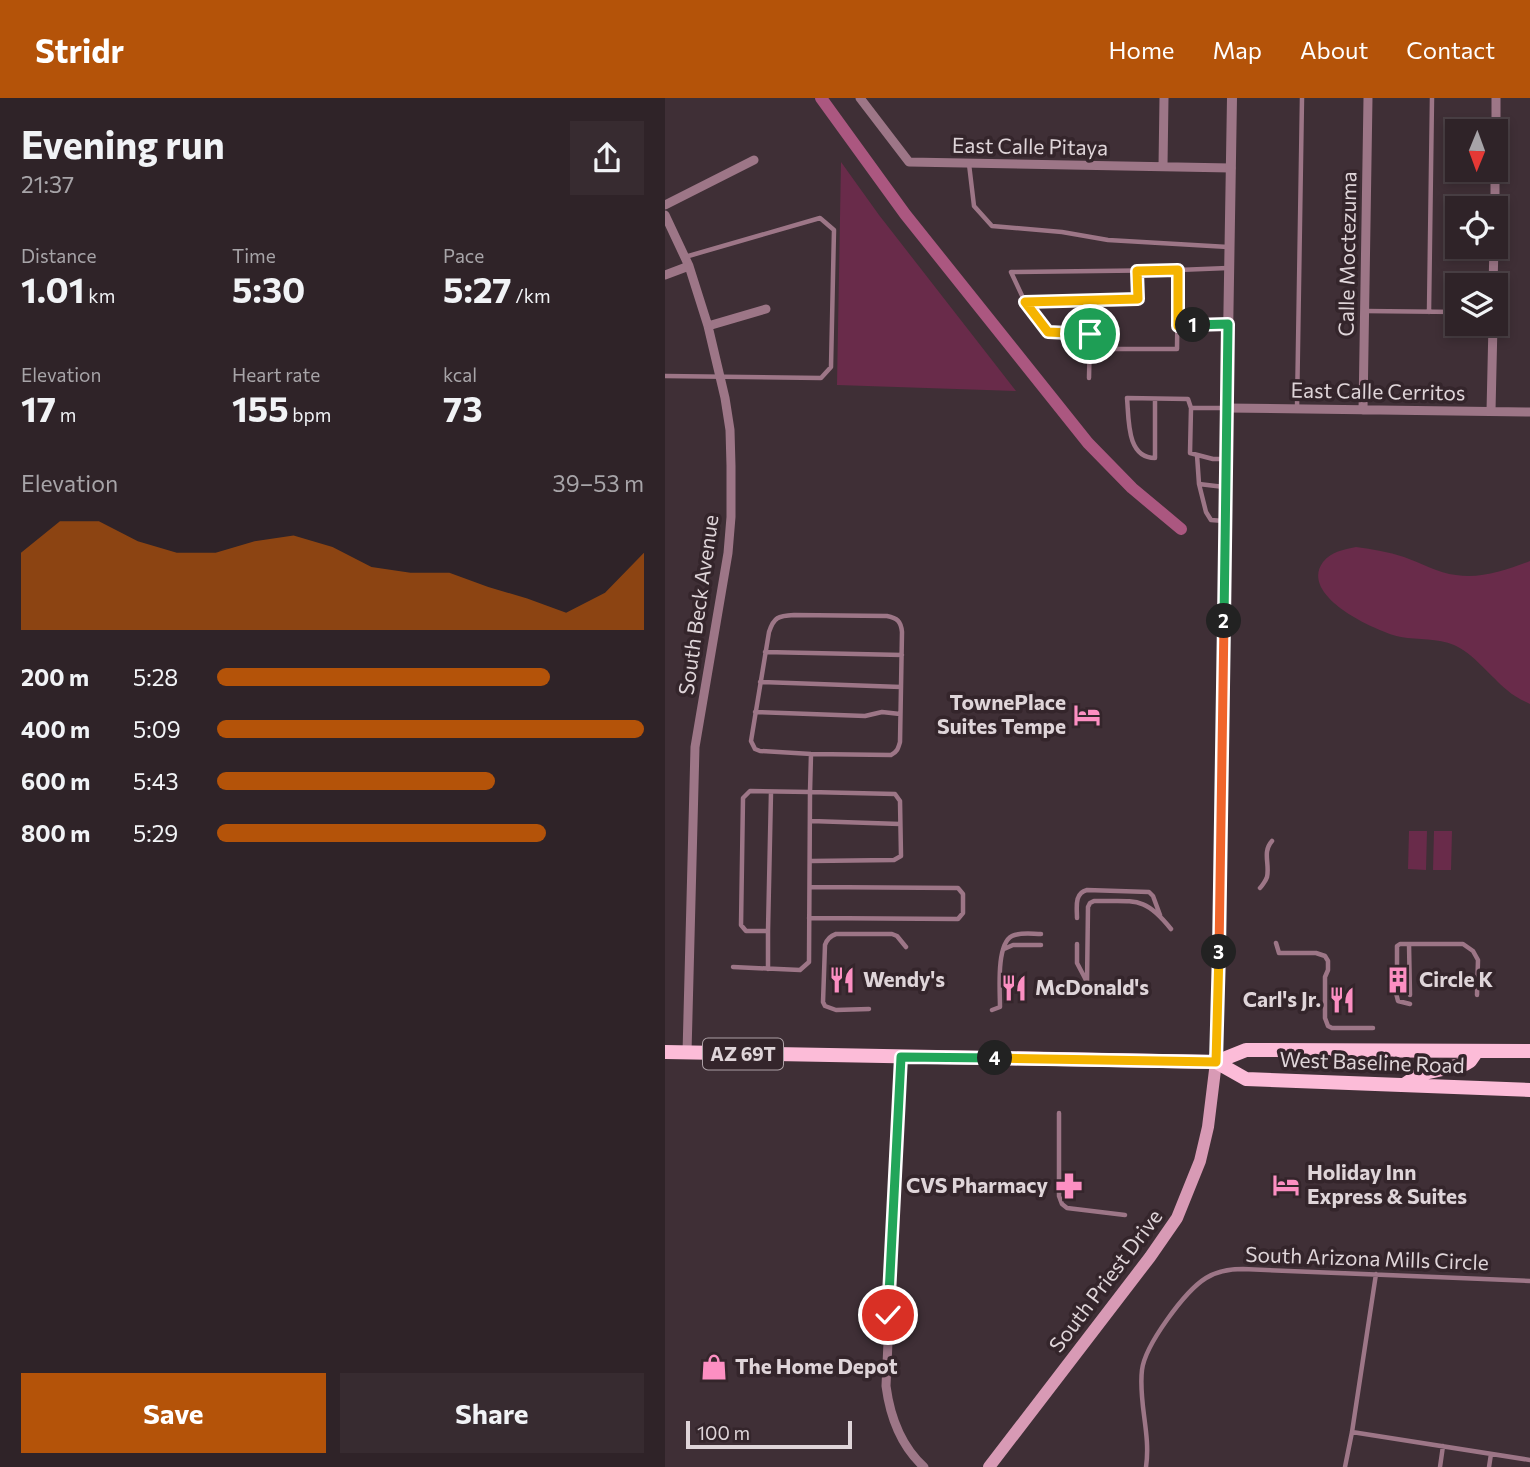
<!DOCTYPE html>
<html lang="en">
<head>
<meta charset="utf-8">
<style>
	:root { --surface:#2f2328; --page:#372b30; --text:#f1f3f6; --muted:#a7a4a8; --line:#4a4045; --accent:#b45309 }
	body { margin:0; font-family:Commissioner,sans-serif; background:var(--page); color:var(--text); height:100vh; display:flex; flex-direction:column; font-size:26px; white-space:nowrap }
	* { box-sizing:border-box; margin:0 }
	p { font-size:23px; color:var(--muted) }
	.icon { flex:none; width:38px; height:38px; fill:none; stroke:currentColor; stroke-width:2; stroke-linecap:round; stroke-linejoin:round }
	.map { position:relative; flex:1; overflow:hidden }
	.drawer { display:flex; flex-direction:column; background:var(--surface); width:665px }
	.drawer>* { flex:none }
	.needle { width:46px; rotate:181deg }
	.controls { position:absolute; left:780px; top:21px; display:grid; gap:14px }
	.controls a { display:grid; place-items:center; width:63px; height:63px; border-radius:0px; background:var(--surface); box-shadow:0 4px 10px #0003,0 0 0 2px var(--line); font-size:35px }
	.scale { position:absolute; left:21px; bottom:18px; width:166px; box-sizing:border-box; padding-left:7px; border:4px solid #dfd5d9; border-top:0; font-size:19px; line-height:24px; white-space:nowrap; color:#dfd5d9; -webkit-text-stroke:5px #34252b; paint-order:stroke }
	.pin { position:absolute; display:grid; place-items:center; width:60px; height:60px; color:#fff; margin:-30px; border:4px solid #fff; border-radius:50%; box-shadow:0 2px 7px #0007 }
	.km { position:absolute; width:35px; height:35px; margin:-18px; border-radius:50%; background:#222; color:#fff; font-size:19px; line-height:35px; text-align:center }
	.round { display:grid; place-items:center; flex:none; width:74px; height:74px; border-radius:0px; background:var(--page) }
	.headline { display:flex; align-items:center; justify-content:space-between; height:119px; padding:0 21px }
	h1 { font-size:38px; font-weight:700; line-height:52px }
	.figures { display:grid; grid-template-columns:repeat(3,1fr); gap:10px; height:119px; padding:7px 21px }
	.figures div { display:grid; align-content:center }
	.figures b { font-size:35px; font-weight:700 }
	.figures small { font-size:19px; font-weight:400 }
	.figures p { font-size:19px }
	.chart { height:196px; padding:14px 21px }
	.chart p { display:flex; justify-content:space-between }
	.chart svg { width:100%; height:126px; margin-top:7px; fill:var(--accent); opacity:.7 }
	.button { display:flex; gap:14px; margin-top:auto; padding:14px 21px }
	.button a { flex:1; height:80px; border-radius:0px; background:var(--accent); color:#fff; font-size:28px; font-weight:700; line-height:80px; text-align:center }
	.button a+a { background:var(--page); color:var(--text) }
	ul { padding:0 21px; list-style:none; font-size:23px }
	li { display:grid; grid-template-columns:112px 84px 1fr; align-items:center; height:52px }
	li i { height:18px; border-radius:9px; background:var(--accent) }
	header { display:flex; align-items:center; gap:42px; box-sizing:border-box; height:98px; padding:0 35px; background:var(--accent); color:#fff }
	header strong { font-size:33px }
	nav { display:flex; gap:38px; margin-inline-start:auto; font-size:24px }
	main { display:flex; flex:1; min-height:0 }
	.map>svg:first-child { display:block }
	.green { fill:#692b4a }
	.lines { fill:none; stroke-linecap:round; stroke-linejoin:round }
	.canal { stroke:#ab5780; stroke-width:12 }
	.service { stroke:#9d7687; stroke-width:4.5 }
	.minor { stroke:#9d7687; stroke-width:9 }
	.tertiary { stroke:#9d7687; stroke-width:10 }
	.secondary { stroke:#d89ab5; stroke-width:12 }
	.primary { stroke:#fcbcd8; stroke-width:14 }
	.split-1-casing { stroke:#fff; stroke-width:14 }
	.split-2-casing { stroke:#fff; stroke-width:14 }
	.split-3-casing { stroke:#fff; stroke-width:14 }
	.split-4-casing { stroke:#fff; stroke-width:14 }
	.split-5-casing { stroke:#fff; stroke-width:14 }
	.split-1 { stroke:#f5b400; stroke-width:9 }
	.split-2 { stroke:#22a559; stroke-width:9 }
	.split-3 { stroke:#f0652b; stroke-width:9 }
	.split-4 { stroke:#f5b400; stroke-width:9 }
	.split-5 { stroke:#22a559; stroke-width:9 }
	.labels { text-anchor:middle; stroke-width:7; stroke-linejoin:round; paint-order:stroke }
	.shield { fill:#34252b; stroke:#aca0a5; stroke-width:2 }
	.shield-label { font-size:19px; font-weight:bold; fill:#dfd5d9 }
	.street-label { font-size:21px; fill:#dfd5d9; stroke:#34252b }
	.poi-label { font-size:21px; font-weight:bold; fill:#dfd5d9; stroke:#34252b; text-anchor:start }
</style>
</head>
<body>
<header>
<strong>Stridr</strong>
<nav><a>Home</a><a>Map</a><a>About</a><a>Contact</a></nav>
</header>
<main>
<section class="drawer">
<div class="headline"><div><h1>Evening run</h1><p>21:37</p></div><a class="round"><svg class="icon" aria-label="share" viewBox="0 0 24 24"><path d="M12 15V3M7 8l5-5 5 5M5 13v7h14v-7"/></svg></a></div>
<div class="figures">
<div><p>Distance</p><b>1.01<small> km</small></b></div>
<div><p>Time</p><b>5:30</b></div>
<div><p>Pace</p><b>5:27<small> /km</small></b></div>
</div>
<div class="figures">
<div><p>Elevation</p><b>17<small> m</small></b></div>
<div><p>Heart rate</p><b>155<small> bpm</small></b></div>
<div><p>kcal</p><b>73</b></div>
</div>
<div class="chart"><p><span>Elevation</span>39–53 m</p>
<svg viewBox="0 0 160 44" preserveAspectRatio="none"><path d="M0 44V17L10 6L20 6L30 13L40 17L50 17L60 13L70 11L80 15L90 22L100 24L110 24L120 29L130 33L140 38L150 31L160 17V44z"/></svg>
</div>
<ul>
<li><b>200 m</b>5:28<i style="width:78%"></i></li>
<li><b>400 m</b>5:09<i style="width:100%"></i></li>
<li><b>600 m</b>5:43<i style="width:65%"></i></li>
<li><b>800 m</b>5:29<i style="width:77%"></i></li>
</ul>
<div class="button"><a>Save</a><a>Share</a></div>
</section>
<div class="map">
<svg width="865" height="1369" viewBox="0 0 865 1369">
	<rect width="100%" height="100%" fill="#3f2f36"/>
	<path class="green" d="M 176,64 L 214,117 L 351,293 L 172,287 Z
		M 691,449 C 708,451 723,454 739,459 C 756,465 773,475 791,477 C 816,481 842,472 865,463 L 865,606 C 857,602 848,598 842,592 C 826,579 808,555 789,547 C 773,540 753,542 736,539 C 712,534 633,498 658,464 C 667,453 678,452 691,449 Z
		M 744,733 L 762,733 L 761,772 L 743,771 Z
		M 769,733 L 787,733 L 786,772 L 768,772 Z"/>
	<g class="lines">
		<path class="canal" d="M 156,0 L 240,116 L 423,345 L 467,390 L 516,431"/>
		<path class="service" d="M 304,66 L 309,108 L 327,128 L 397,134 L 443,142 L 563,149
			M 361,204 L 473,201 L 472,173
			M 700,213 L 793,214
			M 764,214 L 767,0
			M 513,228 L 562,226
			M 448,251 L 512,251 L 513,172 L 563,170
			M 0,278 L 156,280 L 166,269 L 169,132 L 155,120 L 20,159
			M 424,280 L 425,236 L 383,234 L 360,204 L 346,174 L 513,172
			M 490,301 L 490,360 C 461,360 464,320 462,300 L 523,301 L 526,310 L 561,310
			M 526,310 L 525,355 L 548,361 L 559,361
			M 632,311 L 637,0
			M 532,357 L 534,386 L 559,389
			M 534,386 L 541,414 L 546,422 L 559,423
			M 129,517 L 222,518 C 232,520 236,523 237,534 L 235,644 C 233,651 232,654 226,657 L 146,656 L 95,653 L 90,651 L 86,643 L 104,534 C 109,519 113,518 129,517 Z
			M 100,554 L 237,557
			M 95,584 L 236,589
			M 90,614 L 200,618 L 217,614 L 235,616
			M 146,723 L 235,726
			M 146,763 L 229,762 L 236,758 L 235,703 L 230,696 L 145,694 L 146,656
			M 595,790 C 597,788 601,782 602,779 C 605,766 597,754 607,743
			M 144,820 L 293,821 L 298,815 L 298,796 L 293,790 L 145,789
			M 412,820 C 412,810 409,795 422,792 L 484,794 L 488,798 L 495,817
			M 103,833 L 106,694
			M 611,845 L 614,855 L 651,855 L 660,858 L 663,863 L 663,872 L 660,879 L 660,920 L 663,928 L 667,930 L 708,930
			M 412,846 L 412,865 L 422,884
			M 339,851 L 348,847 L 376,847
			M 732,868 L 732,848 L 735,846 L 744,846
			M 68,869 L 135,872 L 144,864 L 145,694 L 85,693 L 78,700 L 76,827 L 81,833 L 103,833 L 103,871
			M 429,894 L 422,885 L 423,809 L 425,805 L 429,803 C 470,804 479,797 506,831
			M 731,895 L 733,903 L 745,906
			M 745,897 L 744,846 L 798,846 L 808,853 L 813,862 L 812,897
			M 204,911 L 171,912 L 160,908 L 158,904 L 160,847 C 162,841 165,838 171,836 L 227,836 L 232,838 L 241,849
			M 327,912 L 335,909 C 335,893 331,846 347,838 C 355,834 367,836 376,836
			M 394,1015 L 394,1098 L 397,1106 L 402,1110 L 460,1117
			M 687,1334 L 865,1362
			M 481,1369 C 486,1336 473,1304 477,1272 C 480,1247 520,1193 541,1180 C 552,1173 565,1171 578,1171 L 865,1183
			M 680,1369 L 687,1334 L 711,1176
			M 775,1369 L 778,1348
			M 824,1369 L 826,1356"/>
		<path class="minor" d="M 195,0 L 244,64 L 566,70
			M 831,33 L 831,0
			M 498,68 L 499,0
			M 0,107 L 89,62
			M 830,110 L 830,72
			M 0,117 L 24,168 L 43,228 L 60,300 L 65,332 L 66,368 L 66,419 L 63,455 L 30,649 L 22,955
			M 0,177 L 24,168
			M 828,187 L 829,149
			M 43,228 L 101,211
			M 561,310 L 865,314
			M 698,312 L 703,0
			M 826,313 L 828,226
			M 236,959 L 221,1288 C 225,1318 236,1348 259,1369"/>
		<path class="tertiary" d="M 551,964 L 567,0"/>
		<path class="secondary" d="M 324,1369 L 485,1159 L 512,1120 L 535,1063 L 543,1029 L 551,964"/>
		<path class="primary" d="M 0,954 L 551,964 L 581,952 L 865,953
			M 551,964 L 581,981 L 865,992
			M 739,987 L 755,976 L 800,966 L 805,963 L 812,953"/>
	</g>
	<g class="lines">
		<g class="split-1-casing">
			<path id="split-1" d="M 425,236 L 383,234 L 360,204 L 473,201 L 472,173 L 513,172 L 513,228 L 528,227"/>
		</g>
		<g class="split-2-casing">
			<path id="split-2" d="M 528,227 L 563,226 L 559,523"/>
		</g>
		<g class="split-3-casing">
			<path id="split-3" d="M 554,854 L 559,523"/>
		</g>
		<g class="split-4-casing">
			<path id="split-4" d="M 330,960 L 551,964 L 554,854"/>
		</g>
		<g class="split-5-casing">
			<path id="split-5" d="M 223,1217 L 236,959 L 330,960"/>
		</g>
		<use href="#split-1" class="split-1"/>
		<use href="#split-2" class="split-2"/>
		<use href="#split-3" class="split-3"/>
		<use href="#split-4" class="split-4"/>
		<use href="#split-5" class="split-5"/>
	</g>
	<defs>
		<g id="hotel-bare" transform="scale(2.1)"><path d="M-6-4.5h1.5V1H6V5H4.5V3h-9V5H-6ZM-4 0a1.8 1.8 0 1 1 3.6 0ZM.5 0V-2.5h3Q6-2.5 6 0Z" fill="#fc8fc2" stroke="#34252b" stroke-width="2.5" paint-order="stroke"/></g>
		<g id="restaurant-bare" transform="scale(2.1)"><path d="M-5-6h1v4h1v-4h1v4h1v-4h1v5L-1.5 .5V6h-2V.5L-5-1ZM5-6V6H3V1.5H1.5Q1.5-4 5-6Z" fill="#fc8fc2" stroke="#34252b" stroke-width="2.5" paint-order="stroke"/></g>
		<g id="building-bare" transform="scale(2.1)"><path d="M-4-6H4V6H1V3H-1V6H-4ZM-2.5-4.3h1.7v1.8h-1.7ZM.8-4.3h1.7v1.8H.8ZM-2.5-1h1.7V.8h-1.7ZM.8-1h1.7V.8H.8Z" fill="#fc8fc2" stroke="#34252b" stroke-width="2.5" paint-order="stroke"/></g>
		<g id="pharmacy-bare" transform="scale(2.1)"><path d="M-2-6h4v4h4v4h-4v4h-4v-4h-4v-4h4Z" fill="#fc8fc2" stroke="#34252b" stroke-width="2.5" paint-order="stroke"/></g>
		<g id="shop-bare" transform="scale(2.1)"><path d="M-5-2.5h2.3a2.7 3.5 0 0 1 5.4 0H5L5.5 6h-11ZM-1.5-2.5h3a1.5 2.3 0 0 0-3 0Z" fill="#fc8fc2" stroke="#34252b" stroke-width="2.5" paint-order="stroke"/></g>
	</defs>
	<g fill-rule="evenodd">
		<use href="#hotel-bare" x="422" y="617"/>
		<use href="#restaurant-bare" x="177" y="882"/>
		<use href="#building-bare" x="733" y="882"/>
		<use href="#restaurant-bare" x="349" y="890"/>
		<use href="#restaurant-bare" x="677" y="902"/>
		<use href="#hotel-bare" x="621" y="1087"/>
		<use href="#pharmacy-bare" x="404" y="1088"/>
		<use href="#shop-bare" x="49" y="1269"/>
	</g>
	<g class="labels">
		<rect class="shield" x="38" y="940.5" width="80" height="31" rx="5"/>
		<g class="shield-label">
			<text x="78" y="963">AZ 69T</text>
		</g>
		<g class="street-label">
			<text transform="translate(365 49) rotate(1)" y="7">East Calle Pitaya</text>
			<text transform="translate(683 156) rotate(-89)" y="7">Calle Moctezuma</text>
			<text transform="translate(713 294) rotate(1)" y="7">East Calle Cerritos</text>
			<text transform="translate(34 507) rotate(-82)" y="7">South Beck Avenue</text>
			<text transform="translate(707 965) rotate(2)" y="7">West Baseline Road</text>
			<text transform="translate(702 1161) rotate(2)" y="7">South Arizona Mills Circle</text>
			<text transform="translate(441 1183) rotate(-53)" y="7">South Priest Drive</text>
		</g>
		<g class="poi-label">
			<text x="401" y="612" text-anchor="end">TownePlace<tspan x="401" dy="24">Suites Tempe</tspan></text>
			<text x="198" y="889">Wendy's</text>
			<text x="754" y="889">Circle K</text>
			<text x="370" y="897">McDonald's</text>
			<text x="656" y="909" text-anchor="end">Carl's Jr.</text>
			<text x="642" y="1082">Holiday Inn<tspan x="642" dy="24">Express &amp; Suites</tspan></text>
			<text x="383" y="1095" text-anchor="end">CVS Pharmacy</text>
			<text x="70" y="1276">The Home Depot</text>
		</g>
	</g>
</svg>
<div class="controls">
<a><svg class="needle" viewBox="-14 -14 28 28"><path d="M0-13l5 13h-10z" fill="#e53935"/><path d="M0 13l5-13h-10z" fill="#a7a4a8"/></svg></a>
<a><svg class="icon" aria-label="locate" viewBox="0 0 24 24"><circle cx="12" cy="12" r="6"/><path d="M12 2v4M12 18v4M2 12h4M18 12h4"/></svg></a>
<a><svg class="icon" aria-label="layers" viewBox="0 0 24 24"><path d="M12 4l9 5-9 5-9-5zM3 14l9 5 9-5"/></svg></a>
</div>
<div class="scale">100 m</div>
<div class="pin" style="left:425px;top:236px;background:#1e9e55"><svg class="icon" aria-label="arrive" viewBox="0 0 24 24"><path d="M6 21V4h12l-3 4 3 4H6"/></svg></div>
<div class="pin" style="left:223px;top:1217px;background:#d93025"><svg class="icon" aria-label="check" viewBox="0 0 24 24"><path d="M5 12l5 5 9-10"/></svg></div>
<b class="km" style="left:528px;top:227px">1</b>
<b class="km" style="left:559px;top:523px">2</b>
<b class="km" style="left:554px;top:854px">3</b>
<b class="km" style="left:330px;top:960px">4</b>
</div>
</main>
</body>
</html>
